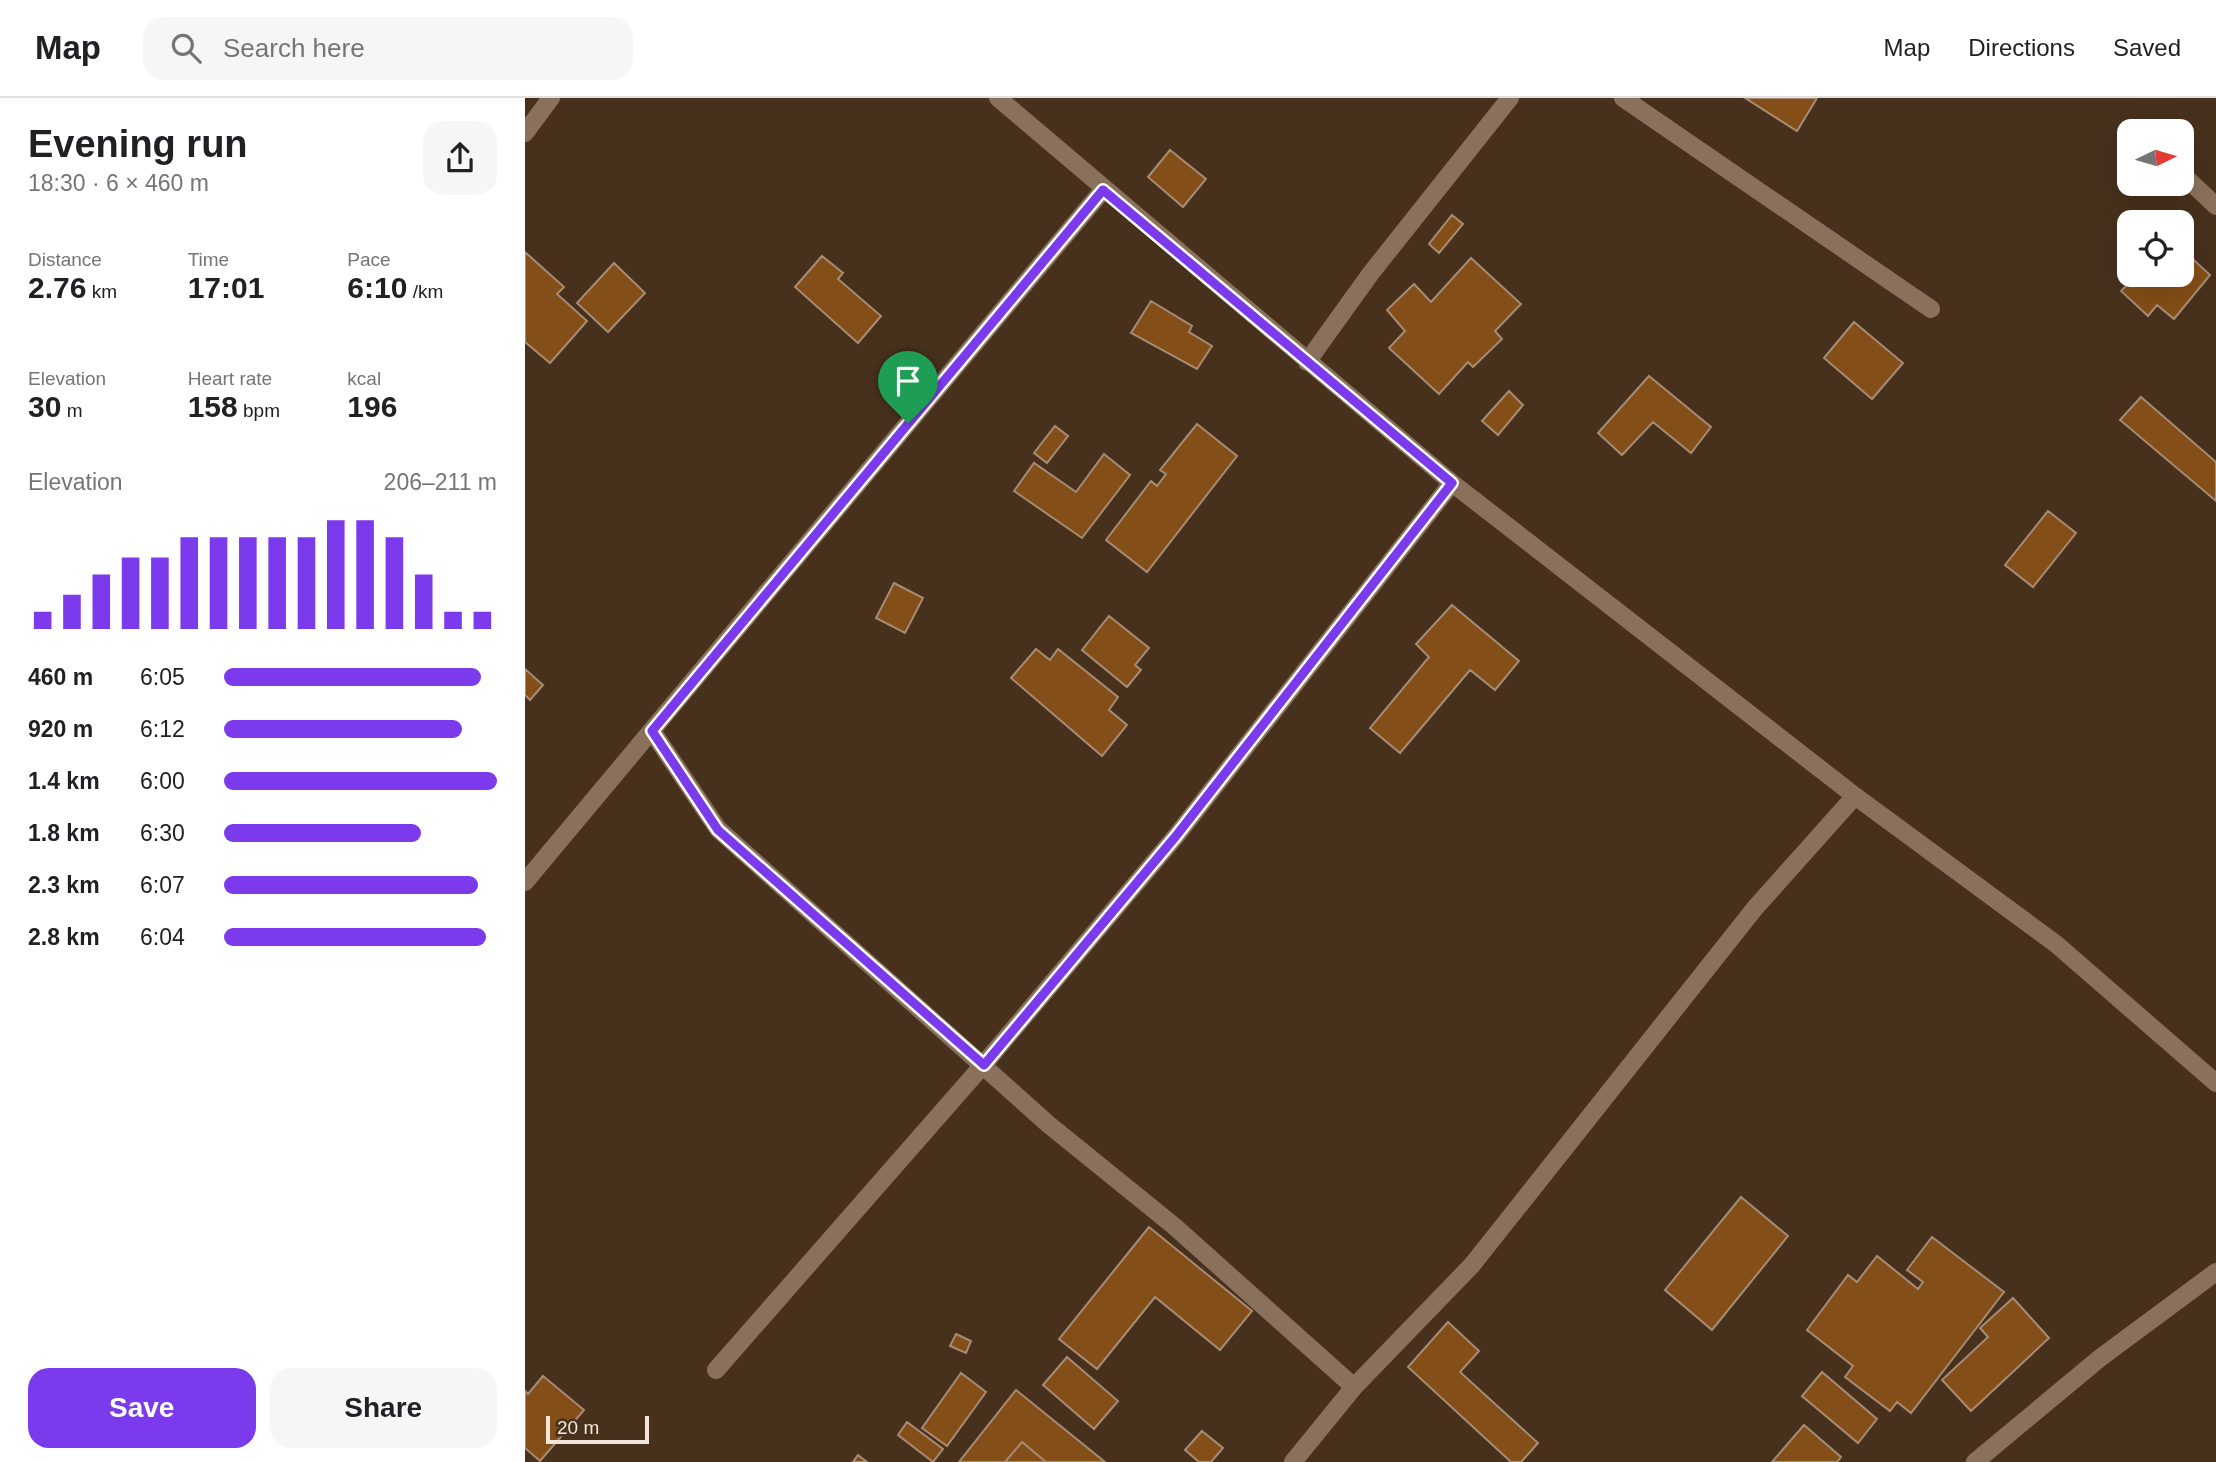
<!DOCTYPE html>
<html lang="en">
<head>
<meta charset="utf-8">
<style>
	:root { --surface:#fff; --page:#f6f6f6; --text:#202124; --muted:#757577; --line:#e0e0e0; --accent:#7c3aed }
	body { margin:0; font-family:Arial,sans-serif; background:var(--page); color:var(--text); height:100vh; display:flex; flex-direction:column; font-size:26px; white-space:nowrap }
	* { box-sizing:border-box; margin:0 }
	p { font-size:23px; color:var(--muted) }
	.icon { flex:none; width:38px; height:38px; fill:none; stroke:currentColor; stroke-width:2; stroke-linecap:round; stroke-linejoin:round }
	.map { position:relative; flex:1; overflow:hidden }
	.sheet { display:flex; flex-direction:column; background:var(--surface); width:525px }
	.sheet>* { flex:none }
	.needle { width:46px; rotate:85deg }
	.controls { position:absolute; left:1592px; top:21px; display:grid; gap:14px }
	.controls a { display:grid; place-items:center; width:77px; height:77px; border-radius:14px; background:var(--surface); box-shadow:0 7px 28px #0002; font-size:35px }
	.scale { position:absolute; left:21px; bottom:18px; width:103px; box-sizing:border-box; padding-left:7px; border:4px solid #f3e5d9; border-top:0; font-size:19px; line-height:24px; white-space:nowrap; color:#f3e5d9; -webkit-text-stroke:5px #47311d; paint-order:stroke }
	.pin { position:absolute; display:grid; place-items:center; width:60px; height:60px; color:#fff; margin:-72px -30px; border-radius:50% 50% 50% 0; rotate:-45deg; box-shadow:0 0 7px #0007 }
	.pin .icon { rotate:45deg }
	.round { display:grid; place-items:center; flex:none; width:74px; height:74px; border-radius:21px; background:var(--page) }
	.headline { display:flex; align-items:center; justify-content:space-between; height:119px; padding:0 28px }
	h1 { font-size:38px; font-weight:600; line-height:52px }
	.stats { display:grid; grid-template-columns:repeat(3,1fr); gap:10px; height:119px; padding:7px 28px }
	.stats div { display:grid; align-content:center }
	.stats b { font-size:30px; font-weight:600 }
	.stats small { font-size:19px; font-weight:400 }
	.stats p { font-size:19px }
	.chart { height:196px; padding:14px 28px }
	.chart p { display:flex; justify-content:space-between }
	.chart svg { width:100%; height:126px; margin-top:7px; stroke:var(--accent); stroke-width:6 }
	.action { display:flex; gap:14px; margin-top:auto; padding:14px 28px }
	.action a { flex:1; height:80px; border-radius:21px; background:var(--accent); color:#fff; font-size:28px; font-weight:600; line-height:80px; text-align:center }
	.action a+a { background:var(--page); color:var(--text) }
	ul { padding:0 28px; list-style:none; font-size:23px }
	li { display:grid; grid-template-columns:112px 84px 1fr; align-items:center; height:52px }
	li i { height:18px; border-radius:9px; background:var(--accent) }
	header { display:flex; align-items:center; gap:42px; box-sizing:border-box; height:98px; padding:0 35px; background:var(--surface); border-bottom:2px solid var(--line) }
	header strong { font-size:33px }
	nav { display:flex; gap:38px; margin-inline-start:auto; font-size:24px }
	.search { width:490px; height:63px; background:var(--page); display:flex; align-items:center; gap:18px; box-sizing:border-box; padding:0 24px; border-radius:21px; color:var(--muted); font-size:26px }
	main { display:flex; flex:1; min-height:0 }
	.map>svg:first-child { display:block }
	.building { fill:#834e17; stroke:#a68b75; stroke-width:2 }
	.lines { fill:none; stroke-linecap:round; stroke-linejoin:round }
	.minor { stroke:#8a715c; stroke-width:18 }
	.route-casing { stroke:#fff; stroke-width:14 }
	.route { stroke:#7c3aed; stroke-width:9 }
</style>
</head>
<body>
<header>
<strong>Map</strong>
<div class="search"><svg class="icon" aria-label="search" viewBox="0 0 24 24"><circle cx="10" cy="10" r="6"/><path d="M15 15l6 6"/></svg>Search here</div>
<nav><a>Map</a><a>Directions</a><a>Saved</a></nav>
</header>
<main>
<section class="sheet">
<div class="headline"><div><h1>Evening run</h1><p>18:30 · 6 × 460 m</p></div><a class="round"><svg class="icon" aria-label="share" viewBox="0 0 24 24"><path d="M12 15V3M7 8l5-5 5 5M5 13v7h14v-7"/></svg></a></div>
<div class="stats">
<div><p>Distance</p><b>2.76<small> km</small></b></div>
<div><p>Time</p><b>17:01</b></div>
<div><p>Pace</p><b>6:10<small> /km</small></b></div>
</div>
<div class="stats">
<div><p>Elevation</p><b>30<small> m</small></b></div>
<div><p>Heart rate</p><b>158<small> bpm</small></b></div>
<div><p>kcal</p><b>196</b></div>
</div>
<div class="chart"><p><span>Elevation</span>206–211 m</p>
<svg viewBox="0 0 160 44" preserveAspectRatio="none"><path d="M5 44V38M15 44V32M25 44V25M35 44V19M45 44V19M55 44V12M65 44V12M75 44V12M85 44V12M95 44V12M105 44V6M115 44V6M125 44V12M135 44V25M145 44V38M155 44V38"/></svg>
</div>
<ul>
<li><b>460 m</b>6:05<i style="width:94%"></i></li>
<li><b>920 m</b>6:12<i style="width:87%"></i></li>
<li><b>1.4 km</b>6:00<i style="width:100%"></i></li>
<li><b>1.8 km</b>6:30<i style="width:72%"></i></li>
<li><b>2.3 km</b>6:07<i style="width:93%"></i></li>
<li><b>2.8 km</b>6:04<i style="width:96%"></i></li>
</ul>
<div class="action"><a>Save</a><a>Share</a></div>
</section>
<div class="map">
<svg width="1691" height="1364" viewBox="0 0 1691 1364">
	<rect width="100%" height="100%" fill="#47311d"/>
	<path class="building" d="M 1220,0 L 1292,0 L 1272,33 Z
		M 645,52 L 681,81 L 658,109 L 623,79 Z
		M 927,117 L 938,126 L 914,155 L 904,146 Z
		M 1657,151 L 1685,177 L 1649,221 L 1632,207 L 1623,218 L 1596,193 L 1610,179 L 1607,177 L 1657,177 Z
		M 0,154 L 39,189 L 32,196 L 62,223 L 25,265 L 0,244 Z
		M 297,158 L 318,175 L 313,181 L 356,218 L 333,245 L 270,189 Z
		M 946,160 L 996,206 L 970,233 L 977,241 L 948,269 L 943,264 L 914,296 L 864,250 L 880,233 L 862,212 L 889,186 L 906,204 Z
		M 89,165 L 120,195 L 83,234 L 52,205 Z
		M 626,203 L 667,228 L 664,234 L 687,248 L 672,271 L 606,235 Z
		M 1329,224 L 1378,265 L 1347,301 L 1299,260 Z
		M 1124,278 L 1186,329 L 1166,355 L 1128,324 L 1097,357 L 1073,335 Z
		M 984,293 L 998,307 L 973,337 L 957,323 Z
		M 1616,299 L 1691,364 L 1691,403 L 1595,322 Z
		M 672,326 L 712,358 L 622,474 L 581,442 L 626,383 L 632,388 L 641,376 L 635,372 Z
		M 530,328 L 543,338 L 522,365 L 509,355 Z
		M 579,356 L 605,377 L 557,440 L 489,393 L 509,365 L 551,394 Z
		M 1523,413 L 1551,435 L 1508,489 L 1480,467 Z
		M 369,485 L 398,500 L 380,535 L 351,520 Z
		M 927,507 L 994,563 L 970,592 L 945,572 L 875,655 L 845,630 L 904,559 L 891,546 Z
		M 584,518 L 624,550 L 610,567 L 616,572 L 602,589 L 557,552 Z
		M 511,551 L 525,562 L 533,551 L 593,599 L 584,612 L 602,627 L 577,658 L 486,580 Z
		M 0,571 L 18,587 L 5,602 L 0,597 Z
		M 1216,1099 L 1263,1138 L 1187,1232 L 1140,1192 Z
		M 624,1129 L 727,1213 L 695,1252 L 630,1199 L 572,1271 L 534,1241 Z
		M 1407,1139 L 1479,1194 L 1386,1315 L 1372,1304 L 1365,1313 L 1320,1279 L 1328,1268 L 1282,1232 L 1323,1177 L 1332,1184 L 1352,1158 L 1393,1191 L 1398,1184 L 1382,1172 Z
		M 1488,1200 L 1524,1240 L 1446,1313 L 1417,1282 L 1463,1239 L 1455,1230 Z
		M 923,1224 L 954,1253 L 935,1274 L 1013,1345 L 996,1364 L 986,1364 L 883,1269 Z
		M 431,1236 L 446,1243 L 441,1255 L 425,1248 Z
		M 542,1259 L 593,1303 L 569,1331 L 518,1287 Z
		M 1297,1274 L 1352,1321 L 1333,1345 L 1277,1298 Z
		M 436,1275 L 461,1294 L 422,1348 L 397,1330 Z
		M 18,1278 L 59,1312 L 15,1363 L 0,1350 L 0,1293 L 3,1296 Z
		M 491,1292 L 580,1364 L 521,1364 L 497,1344 L 480,1364 L 434,1364 Z
		M 382,1324 L 418,1351 L 408,1364 L 373,1337 Z
		M 1279,1327 L 1316,1359 L 1312,1364 L 1247,1364 Z
		M 677,1333 L 698,1350 L 686,1364 L 674,1364 L 660,1352 Z
		M 497,1344 L 521,1364 L 480,1364 Z
		M 333,1357 L 342,1364 L 328,1364 Z"/>
	<g class="lines">
		<path class="minor" d="M 473,0 L 927,385 L 1330,698 L 1531,846 L 1691,985
			M 1098,0 L 1406,211
			M 0,35 L 26,0
			M 1657,76 L 1691,108
			M 782,264 L 846,175 L 985,0
			M 127,633 L 193,731 L 523,1026 L 649,1128 L 829,1289
			M 0,784 L 578,92
			M 191,1272 L 459,966 L 651,738 L 927,385
			M 768,1364 L 829,1289 L 947,1167 L 1230,810 L 1330,698
			M 1450,1364 L 1575,1260 L 1691,1174"/>
	</g>
	<g class="lines">
		<g class="route-casing">
			<path id="route" d="M 578,92 L 927,385 L 651,738 L 459,967 L 193,732 L 127,633 Z"/>
		</g>
		<use href="#route" class="route"/>
	</g>
</svg>
<div class="controls">
<a><svg class="needle" viewBox="-14 -14 28 28"><path d="M0-13l5 13h-10z" fill="#e53935"/><path d="M0 13l5-13h-10z" fill="#757577"/></svg></a>
<a><svg class="icon" aria-label="locate" viewBox="0 0 24 24"><circle cx="12" cy="12" r="6"/><path d="M12 2v4M12 18v4M2 12h4M18 12h4"/></svg></a>
</div>
<div class="scale">20 m</div>
<div class="pin" style="left:383px;top:325px;background:#1e9e55"><svg class="icon" aria-label="arrive" viewBox="0 0 24 24"><path d="M6 21V4h12l-3 4 3 4H6"/></svg></div>
</div>
</main>
</body>
</html>
